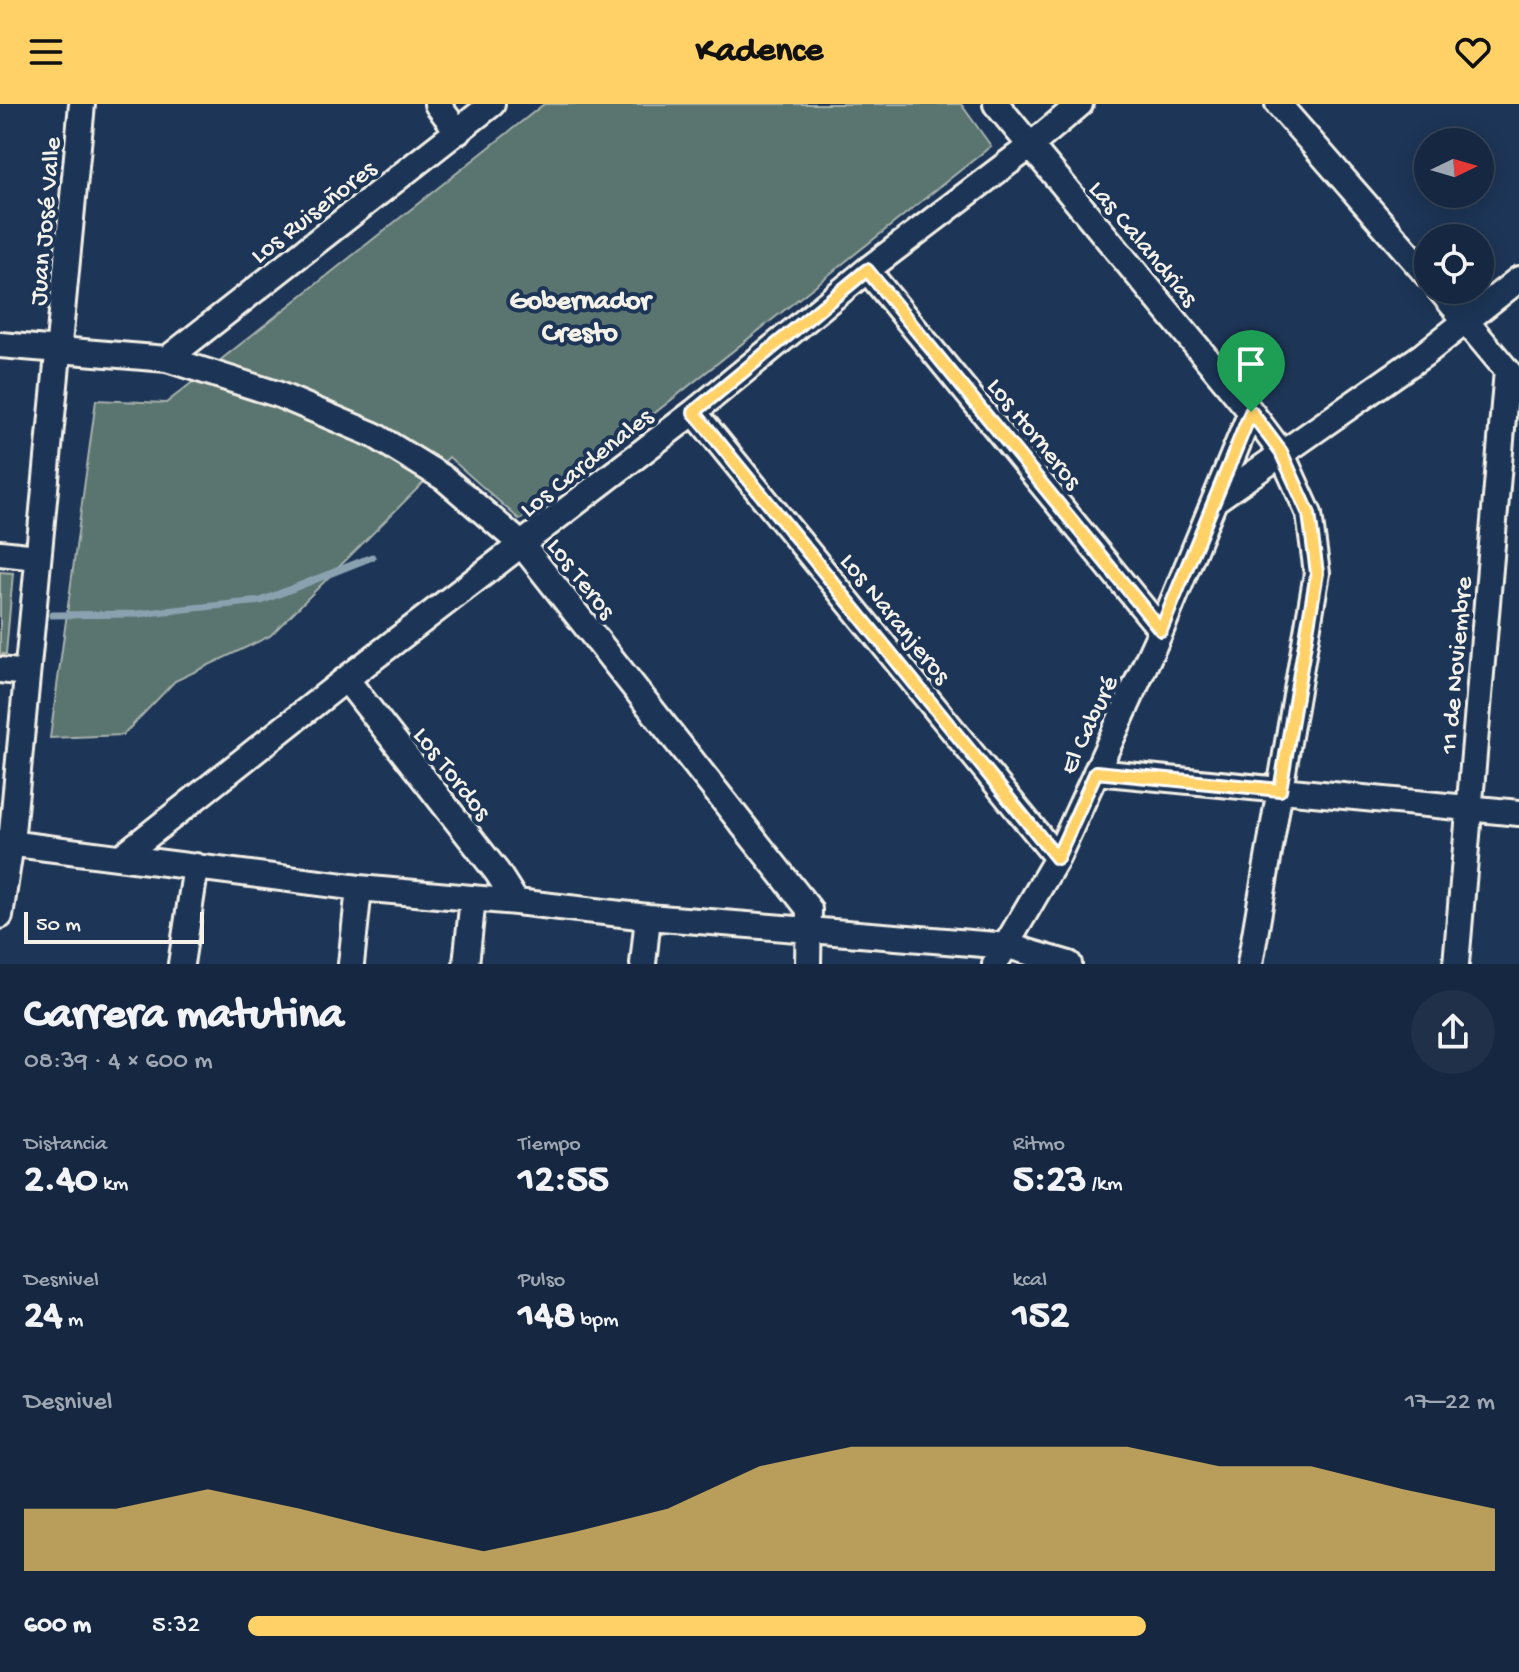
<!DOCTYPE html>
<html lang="es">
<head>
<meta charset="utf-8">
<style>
	:root { --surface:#162841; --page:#1f3048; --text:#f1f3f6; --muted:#9ea6b1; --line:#35445a; --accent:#ffd166 }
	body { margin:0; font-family:"Gochi Hand",sans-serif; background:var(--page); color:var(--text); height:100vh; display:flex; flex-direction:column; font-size:30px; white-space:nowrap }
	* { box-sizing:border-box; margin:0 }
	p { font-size:26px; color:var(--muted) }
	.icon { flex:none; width:44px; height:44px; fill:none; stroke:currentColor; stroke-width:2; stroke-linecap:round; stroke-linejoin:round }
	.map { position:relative; height:860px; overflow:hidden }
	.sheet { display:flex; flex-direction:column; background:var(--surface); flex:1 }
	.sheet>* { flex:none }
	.needle { width:52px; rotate:85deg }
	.fabs { position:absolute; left:1414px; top:24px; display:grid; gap:16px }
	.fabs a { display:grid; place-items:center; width:80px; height:80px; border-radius:50%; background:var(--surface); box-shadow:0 4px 20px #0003,0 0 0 2px var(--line); font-size:40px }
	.scale { position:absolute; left:24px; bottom:20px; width:180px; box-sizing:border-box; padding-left:8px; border:4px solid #f4f1e8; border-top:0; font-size:22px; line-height:28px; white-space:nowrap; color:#f4f1e8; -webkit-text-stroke:6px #1d3557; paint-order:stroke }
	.pin { position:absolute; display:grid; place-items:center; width:68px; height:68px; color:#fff; margin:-82px -34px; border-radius:50% 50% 50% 0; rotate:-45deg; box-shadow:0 0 8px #0007 }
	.pin .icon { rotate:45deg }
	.round { display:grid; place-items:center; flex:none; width:84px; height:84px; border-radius:42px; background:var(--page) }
	.head { display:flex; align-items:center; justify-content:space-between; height:136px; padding:0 24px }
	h1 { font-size:44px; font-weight:800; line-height:60px }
	.figures { display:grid; grid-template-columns:repeat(3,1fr); gap:12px; height:136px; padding:8px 24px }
	.figures div { display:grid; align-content:center }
	.figures b { font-size:40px; font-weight:800 }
	.figures small { font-size:22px; font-weight:400 }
	.figures p { font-size:22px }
	.chart { height:224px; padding:16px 24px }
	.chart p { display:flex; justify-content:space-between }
	.chart svg { width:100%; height:144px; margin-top:8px; fill:var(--accent); opacity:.7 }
	ul { padding:0 24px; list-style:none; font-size:26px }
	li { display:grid; grid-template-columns:128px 96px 1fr; align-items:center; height:60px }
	li i { height:20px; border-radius:10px; background:var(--accent) }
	header { display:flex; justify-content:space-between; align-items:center; height:104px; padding:0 24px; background:var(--accent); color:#111; font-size:36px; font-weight:800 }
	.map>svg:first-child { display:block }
	.green { fill:#5a7470; stroke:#a7b2ac; stroke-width:2 }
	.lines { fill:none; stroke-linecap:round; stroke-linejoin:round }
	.stream { stroke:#8aa2b0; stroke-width:7 }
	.street-casing { stroke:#f4f1e8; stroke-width:30 }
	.street { stroke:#1d3557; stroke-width:24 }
	.route-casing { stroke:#fff; stroke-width:16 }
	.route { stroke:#ffd166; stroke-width:10 }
	.labels { text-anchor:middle; stroke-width:8; stroke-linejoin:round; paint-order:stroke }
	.street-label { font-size:26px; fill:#f4f1e8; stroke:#1d3557 }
	.neighbourhood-label { font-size:28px; font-weight:bold; fill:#f4f1e8; stroke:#1d3557 }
</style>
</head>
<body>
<header><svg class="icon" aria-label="menu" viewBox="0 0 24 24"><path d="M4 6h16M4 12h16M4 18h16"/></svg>Kadence<svg class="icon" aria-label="heart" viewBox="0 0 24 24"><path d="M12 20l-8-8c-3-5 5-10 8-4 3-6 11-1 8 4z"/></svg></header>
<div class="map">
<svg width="1519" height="860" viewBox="0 0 1519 860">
	<rect width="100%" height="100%" fill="#1d3557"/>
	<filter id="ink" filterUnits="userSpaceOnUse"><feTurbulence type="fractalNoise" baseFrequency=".0125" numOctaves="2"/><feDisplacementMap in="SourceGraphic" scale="16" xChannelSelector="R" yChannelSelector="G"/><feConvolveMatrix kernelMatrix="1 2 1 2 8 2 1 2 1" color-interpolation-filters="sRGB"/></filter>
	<g filter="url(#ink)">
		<path class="green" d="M 544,0 L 961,0 L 991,42 L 520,416 L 449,353 L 270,532 L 175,577 L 123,631 L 50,634 L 96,296 L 166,299 Z
			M 0,468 L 13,469 L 6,550 L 0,550 Z"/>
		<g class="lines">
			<path class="stream" d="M 52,511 L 137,510 L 261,497 L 372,453"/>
			<g class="street-casing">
				<path id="street" d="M 437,0 L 458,28
					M 996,0 L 1251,308 L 1281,348 L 1309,410 L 1317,469 L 1250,860
					M 1278,0 L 1428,172
					M 867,166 L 1161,526
					M 1440,186 L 1515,276
					M 0,241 L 167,255 L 277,290 L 374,331 L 444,374 L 522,441 L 809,805 L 808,860
					M 167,255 L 492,0
					M 694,308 L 1057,754
					M 1217,395 L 1423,251 L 1519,175
					M 0,449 L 37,453
					M 0,566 L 27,569
					M 346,575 L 497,768 L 516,798
					M 1096,668 L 1519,709
					M 0,738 L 359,784 L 516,798 L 648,813 L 1008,842 L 1069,860
					M 121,753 L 346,575 L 694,308 L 867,166 L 1029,43 L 1080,0
					M 0,812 L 11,739 L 82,0
					M 181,860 L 196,762
					M 351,860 L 359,784
					M 466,860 L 473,794
					M 643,860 L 648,813
					M 995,860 L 1057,754 L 1161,526 L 1251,308
					M 1456,860 L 1507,266"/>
			</g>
			<use href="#street" class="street"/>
		</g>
	</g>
	<g class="lines" filter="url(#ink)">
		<g class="route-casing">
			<path id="route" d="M 867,166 L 1161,526 L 1251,308 L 1281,348 L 1309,410 L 1317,469 L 1280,686 L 1096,668 L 1057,754 L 694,308 Z"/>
		</g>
		<use href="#route" class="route"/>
	</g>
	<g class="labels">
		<g class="street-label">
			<text transform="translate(312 106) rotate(-38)" y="9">Los Ruiseñores</text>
			<text transform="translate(43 117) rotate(-85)" y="9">Juan José Valle</text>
			<text transform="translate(1145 138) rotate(50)" y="9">Las Calandrias</text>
			<text transform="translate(1036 328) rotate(51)" y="9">Los Horneros</text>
			<text transform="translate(585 357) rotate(-38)" y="9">Los Cardenales</text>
			<text transform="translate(583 473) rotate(52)" y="9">Los Teros</text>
			<text transform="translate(897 513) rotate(51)" y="9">Los Naranjeros</text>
			<text transform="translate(1454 561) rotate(-85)" y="9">11 de Noviembre</text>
			<text transform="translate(1087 620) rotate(-65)" y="9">El Caburé</text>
			<text transform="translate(454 668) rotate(52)" y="9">Los Tordos</text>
		</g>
		<g class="neighbourhood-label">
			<text x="580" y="204">Gobernador<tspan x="580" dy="32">Cresto</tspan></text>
		</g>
	</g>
</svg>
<div class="fabs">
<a><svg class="needle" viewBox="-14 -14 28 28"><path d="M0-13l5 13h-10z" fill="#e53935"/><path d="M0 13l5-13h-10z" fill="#9ea6b1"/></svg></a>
<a><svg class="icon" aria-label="locate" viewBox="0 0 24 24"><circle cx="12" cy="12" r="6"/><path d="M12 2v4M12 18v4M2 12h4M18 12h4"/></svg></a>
</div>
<div class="scale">50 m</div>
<div class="pin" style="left:1251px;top:308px;background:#1e9e55"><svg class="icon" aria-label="arrive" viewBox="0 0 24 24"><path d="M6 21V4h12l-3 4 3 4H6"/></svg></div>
</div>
<section class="sheet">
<div class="head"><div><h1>Carrera matutina</h1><p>08:39 · 4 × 600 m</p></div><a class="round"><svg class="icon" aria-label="share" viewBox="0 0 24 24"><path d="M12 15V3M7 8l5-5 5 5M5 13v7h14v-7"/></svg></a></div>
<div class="figures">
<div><p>Distancia</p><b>2.40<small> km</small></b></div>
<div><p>Tiempo</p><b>12:55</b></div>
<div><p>Ritmo</p><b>5:23<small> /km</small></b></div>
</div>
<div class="figures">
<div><p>Desnivel</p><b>24<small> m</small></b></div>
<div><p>Pulso</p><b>148<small> bpm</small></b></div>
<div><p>kcal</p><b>152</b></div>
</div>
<div class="chart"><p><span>Desnivel</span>17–22 m</p>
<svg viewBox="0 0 160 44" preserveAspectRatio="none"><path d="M0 44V25L10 25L20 19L30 25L40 32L50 38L60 32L70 25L80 12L90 6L100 6L110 6L120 6L130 12L140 12L150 19L160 25V44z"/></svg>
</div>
<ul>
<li><b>600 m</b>5:32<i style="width:72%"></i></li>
</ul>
</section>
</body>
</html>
